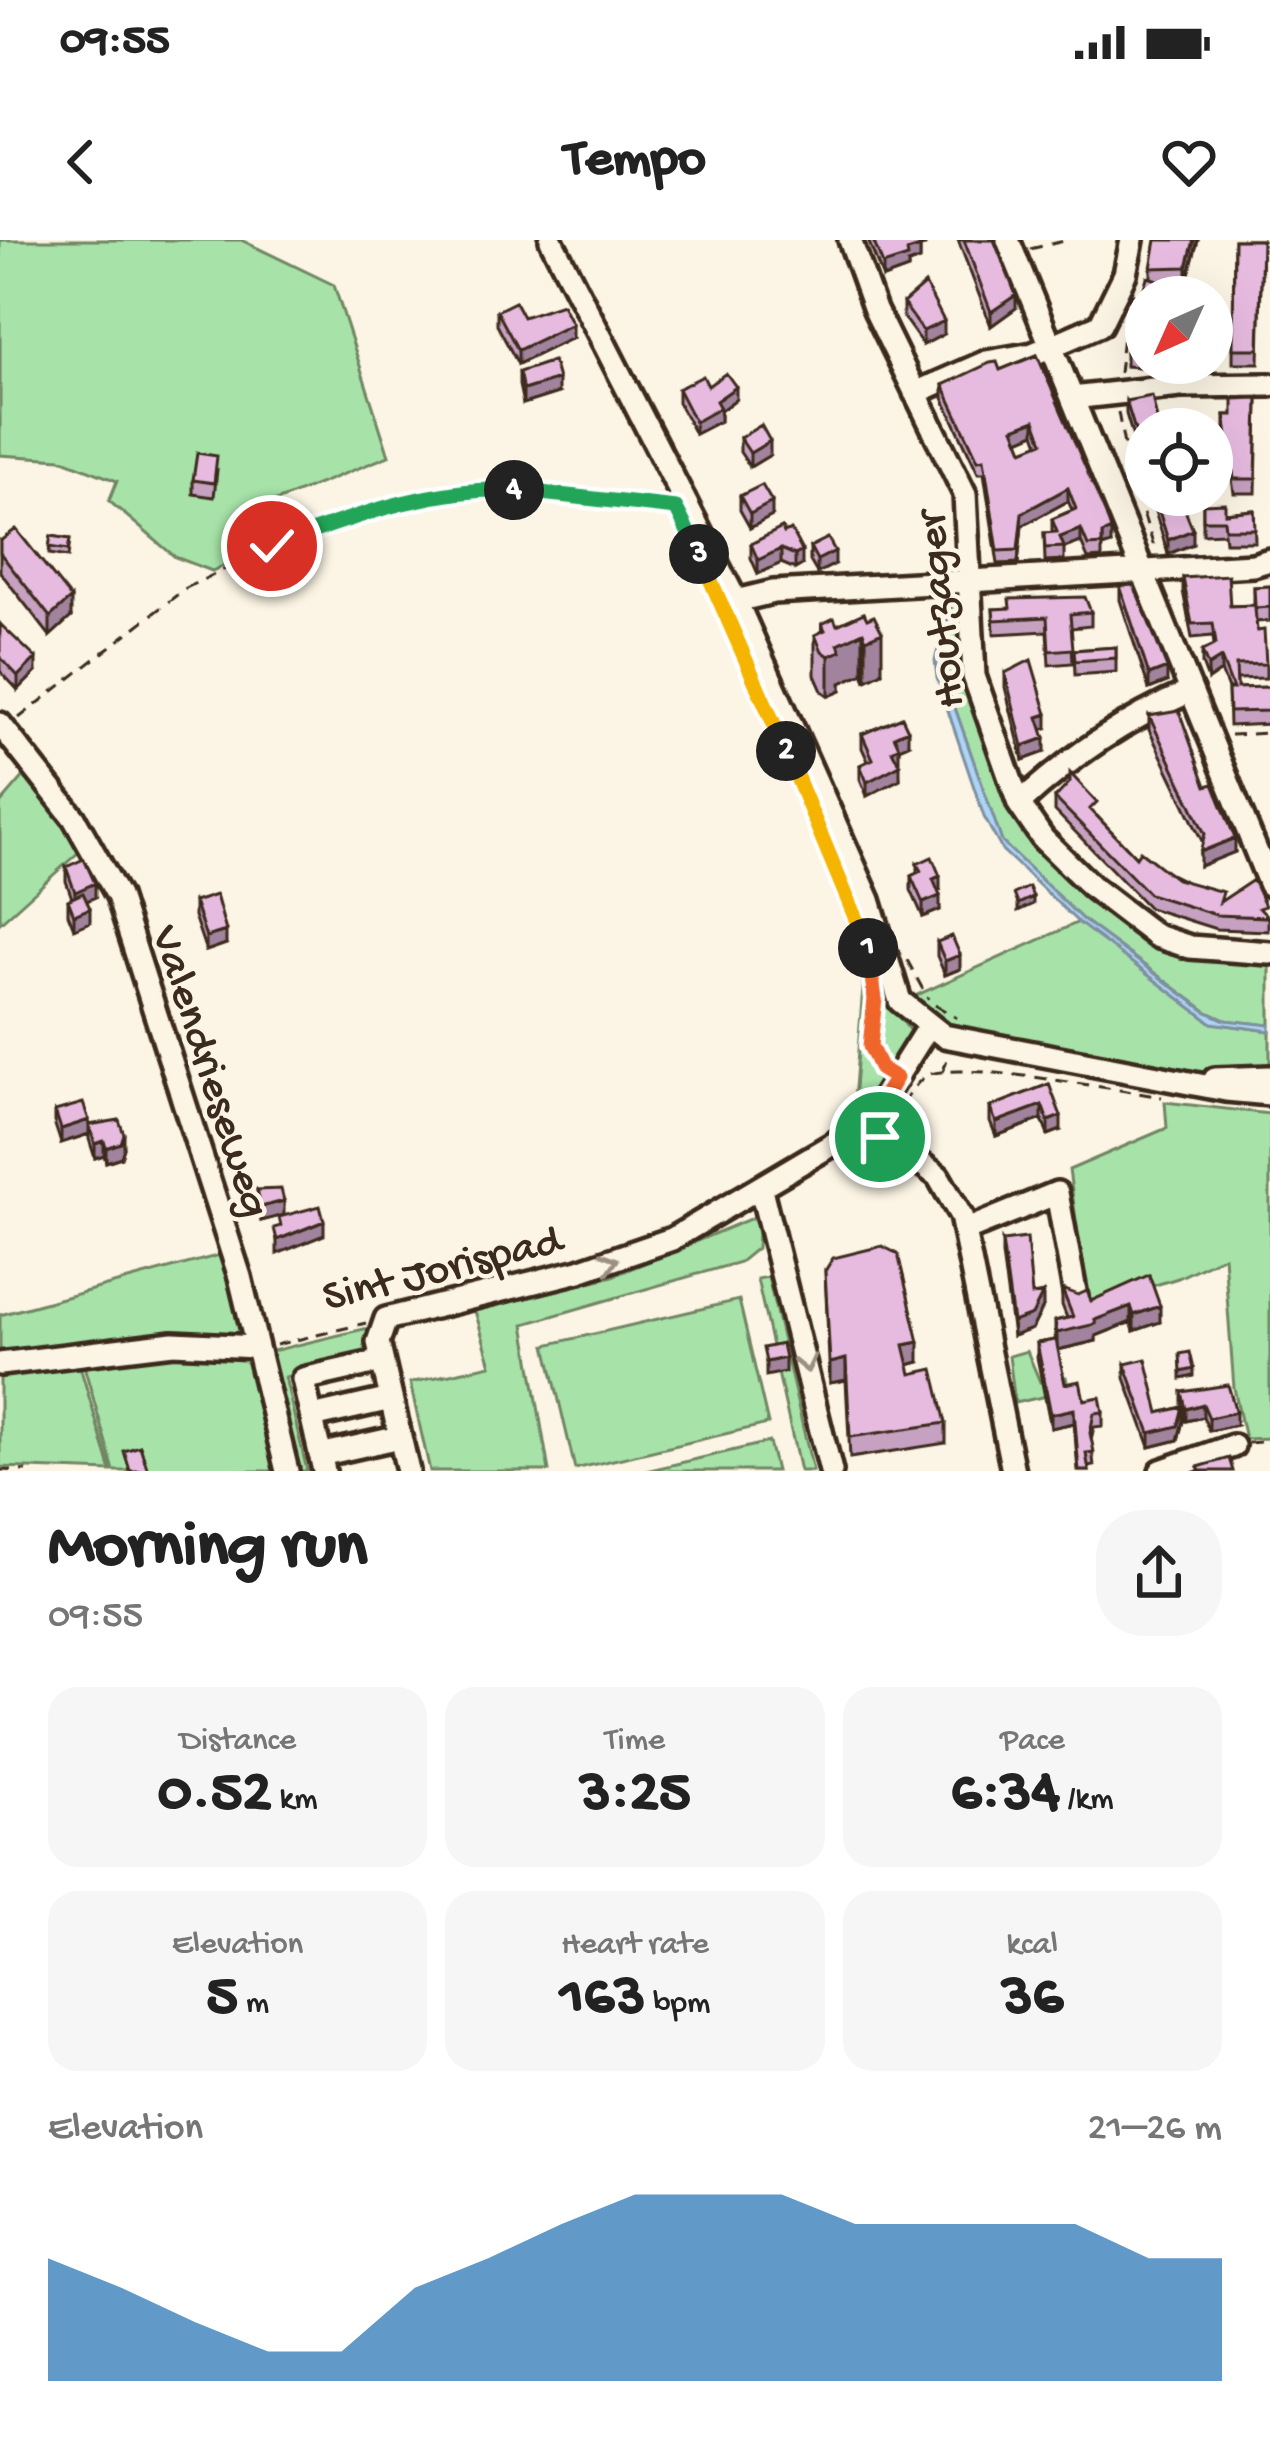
<!DOCTYPE html>
<html lang="en">
<head>
<meta charset="utf-8">
<style>
	:root { --surface:#fff; --page:#f6f6f6; --text:#222; --muted:#767676; --accent:#1f6fb2 }
	body { margin:0; font-family:"Gochi Hand",sans-serif; background:var(--page); color:var(--text); height:100vh; display:flex; flex-direction:column; font-size:45px; white-space:nowrap }
	* { box-sizing:border-box; margin:0 }
	p { font-size:39px; color:var(--muted) }
	.icon { flex:none; width:66px; height:66px; fill:none; stroke:currentColor; stroke-width:2; stroke-linecap:round; stroke-linejoin:round }
	.map { position:relative; height:1231px; overflow:hidden }
	.panel { display:flex; flex-direction:column; background:var(--surface); flex:1 }
	.panel>* { flex:none }
	.needle { width:78px; rotate:225deg }
	.controls { position:absolute; left:1125px; top:36px; display:grid; gap:24px }
	.controls a { display:grid; place-items:center; width:108px; height:108px; border-radius:50%; background:var(--surface); box-shadow:0 12px 48px #0002; font-size:60px }
	.pin { position:absolute; display:grid; place-items:center; width:102px; height:102px; color:#fff; margin:-51px; border:6px solid #fff; border-radius:50%; box-shadow:0 3px 12px #0007 }
	.km { position:absolute; width:60px; height:60px; margin:-30px; border-radius:50%; background:#222; color:#fff; font-size:33px; line-height:60px; text-align:center }
	.round { display:grid; place-items:center; flex:none; width:126px; height:126px; border-radius:48px; background:var(--page) }
	.headline { display:flex; align-items:center; justify-content:space-between; height:204px; padding:0 48px }
	h1 { font-size:66px; font-weight:800; line-height:90px }
	.metrics { display:grid; grid-template-columns:repeat(3,1fr); gap:18px; height:204px; padding:12px 48px }
	.metrics div { display:grid; align-content:center; border-radius:30px; background:var(--page); text-align:center }
	.metrics b { font-size:60px; font-weight:800 }
	.metrics small { font-size:33px; font-weight:400 }
	.metrics p { font-size:33px }
	.chart { height:336px; padding:24px 48px }
	.chart p { display:flex; justify-content:space-between }
	.chart svg { width:100%; height:216px; margin-top:12px; fill:var(--accent); opacity:.7 }
	.status { display:flex; justify-content:space-between; align-items:center; height:84px; padding:0 60px; background:var(--surface); direction:ltr }
	.status svg { height:33px; fill:currentColor }
	header { display:flex; justify-content:space-between; align-items:center; height:156px; padding:0 48px; background:var(--surface); font-size:54px; font-weight:800 }
	.map>svg:first-child { display:block }
	.green { fill:#a7e3a9; stroke:#718664; stroke-width:3 }
	.water { fill:#acd4f7; stroke:#7f90a0; stroke-width:3 }
	.lines { fill:none; stroke-linecap:round; stroke-linejoin:round }
	.minor-casing { stroke:#3b2a1e; stroke-width:30 }
	.path { stroke:#3b2a1e; stroke-width:3; stroke-dasharray:12 9; stroke-linecap:butt }
	.minor { stroke:#fcf5e5; stroke-width:21 }
	.wall { fill:#c7a1c1; stroke:#3b2a1e; stroke-width:3; fill-rule:evenodd }
	.shaded-wall { fill:#a2839d; stroke:#3b2a1e; stroke-width:3 }
	.building { fill:#e7bbe0; stroke:#3b2a1e; stroke-width:3; fill-rule:evenodd }
	.oneway { stroke:#9c9082 }
	.split-1-casing { stroke:#fff; stroke-width:24 }
	.split-2-casing { stroke:#fff; stroke-width:24 }
	.split-3-casing { stroke:#fff; stroke-width:24 }
	.split-4-casing { stroke:#fff; stroke-width:24 }
	.split-5-casing { stroke:#fff; stroke-width:24 }
	.split-1 { stroke:#f0652b; stroke-width:15 }
	.split-2 { stroke:#f5b400; stroke-width:15 }
	.split-3 { stroke:#f5b400; stroke-width:15 }
	.split-4 { stroke:#22a559; stroke-width:15 }
	.split-5 { stroke:#22a559; stroke-width:15 }
	.labels { text-anchor:middle; stroke-width:9; stroke-linejoin:round; paint-order:stroke }
	.street-label { font-size:45px; fill:#3b2a1e; stroke:#fcf5e5 }
</style>
</head>
<body>
<div class="status"><b>09:55</b><svg viewBox="0 0 49 12"><path d="M0 12V9h3v3zM5 12V6h3v6zM10 12V3h3v9zM15 12V0h3v12zM26 1h20v11H26zM47 4h2v5h-2z"/></svg></div>
<header><svg class="icon" aria-label="back" viewBox="0 0 24 24"><path d="M15 5l-7 7 7 7"/></svg>Tempo<svg class="icon" aria-label="heart" viewBox="0 0 24 24"><path d="M12 20l-8-8c-3-5 5-10 8-4 3-6 11-1 8 4z"/></svg></header>
<div class="map">
<svg width="1270" height="1231" viewBox="0 0 1270 1231">
	<rect width="100%" height="100%" fill="#fcf5e5"/>
	<filter id="ink" filterUnits="userSpaceOnUse"><feTurbulence type="fractalNoise" baseFrequency=".00833" numOctaves="2"/><feDisplacementMap in="SourceGraphic" scale="24" xChannelSelector="R" yChannelSelector="G"/><feConvolveMatrix kernelMatrix="1 2 1 2 8 2 1 2 1" color-interpolation-filters="sRGB"/></filter>
	<g filter="url(#ink)">
		<path class="green" d="M 0,0 L 241,0 L 334,45 L 389,216 L 244,274 L 264,307 L 212,331 L 175,317 L 109,261 L 117,241 L 61,219 L 0,215 Z
			M 676,279 L 863,696 L 872,763 L 867,811 L 889,838 L 852,886 L 863,747 L 860,707 Z
			M 951,346 L 960,347 L 1009,558 L 1135,691 L 1270,719 L 1270,785 L 1225,780 L 1206,771 L 1083,680 L 1002,602 L 941,428 Z
			M 731,365 L 869,679 L 886,759 L 910,791 L 892,833 L 877,821 L 873,808 L 878,769 L 865,689 L 725,368 Z
			M 26,534 L 81,610 L 0,683 L 0,564 Z
			M 1079,682 L 1212,783 L 1270,791 L 1270,831 L 1187,833 L 995,797 L 941,781 L 913,757 Z
			M 1165,862 L 1270,874 L 1270,1198 L 1245,1199 L 1234,1148 L 1224,1016 L 1178,1038 L 1088,1066 L 1069,930 L 1167,888 Z
			M 759,975 L 757,1008 L 740,1022 L 524,1084 L 549,1231 L 430,1231 L 410,1143 L 491,1125 L 475,1071 L 613,1036 Z
			M 227,1013 L 247,1088 L 237,1102 L 0,1122 L 0,1075 Z
			M 768,1037 L 813,1231 L 800,1231 L 757,1039 Z
			M 739,1060 L 768,1184 L 575,1229 L 546,1105 Z
			M 368,1088 L 374,1113 L 285,1137 L 307,1231 L 293,1231 L 268,1112 Z
			M 178,1108 L 251,1118 L 281,1231 L 114,1231 L 84,1126 Z
			M 1027,1111 L 1040,1142 L 1066,1137 L 1069,1151 L 1015,1163 L 1009,1116 Z
			M 79,1123 L 111,1231 L 0,1227 L 0,1133 Z
			M 769,1202 L 776,1231 L 646,1231 Z"/>
		<path class="water" d="M 953,356 L 941,428 L 1002,602 L 1083,680 L 1205,771 L 1225,780 L 1270,785 L 1270,791 L 1212,783 L 1079,683 L 1002,610 L 984,577 L 937,438 L 935,420 Z"/>
		<g class="lines">
			<g class="minor-casing">
				<path id="minor" d="M 551,0 L 736,361 L 869,660 L 900,761 L 944,796 L 1226,850 L 1270,854
					M 850,0 L 875,70 L 965,254 L 974,436 L 1019,564 L 1043,599 L 1092,647 L 1156,696 L 1190,707 L 1270,713
					M 1008,0 L 1270,645
					M 915,153 L 986,122 L 1033,114 L 1100,85 L 1125,34 L 1132,0
					M 1072,158 L 1180,146 L 1270,145
					M 736,361 L 773,352 L 1253,325 L 1270,320
					M 0,484 L 74,578 L 118,656 L 240,1037 L 287,1231
					M 1019,564 C 1072,515 1125,480 1191,451
					M 1215,839 L 1270,837
					M 867,884 L 938,936 L 961,976 L 1013,1231
					M 761,949 L 831,1231
					M 964,991 L 1057,953 L 1076,1057
					M 0,1124 L 173,1103 L 256,1107
					M 312,1177 L 391,1159
					M 320,1215 L 400,1197
					M 324,1231 L 303,1139 L 382,1121
					M 408,1231 L 378,1102 L 386,1079 L 579,1031 L 672,999 L 867,884 L 928,787
					M 1161,1231 L 1233,1206"/>
			</g>
			<path class="path" d="M 1030,9 L 1069,0
				M 1119,133 L 1125,77
				M 1118,172 L 1128,227 L 1156,313
				M 19,478 L 186,348 L 272,306 L 409,258 L 463,248 L 665,267
				M 1230,495 L 1270,493
				M 907,720 L 928,759
				M 872,734 L 870,807 L 881,829
				M 935,765 L 957,778
				M 943,832 L 948,816
				M 892,882 C 902,868 911,846 926,836 C 954,819 1122,851 1162,857
				M 840,922 L 868,906
				M 276,1105 L 366,1083
				M 1248,1203 L 1270,1201
				M 0,1230 L 27,1231"/>
			<use href="#minor" class="minor"/>
		</g>
		<path class="wall" d="M 868,0 L 925,0 L 925,6 L 920,7 L 920,20 L 908,24 L 908,29 L 883,38 Z
			M 958,0 L 994,0 L 1016,68 L 991,86 Z
			M 1198,0 L 1187,41 L 1163,41 L 1181,57 L 1146,57 L 1146,123 L 1152,123 L 1151,128 L 1126,126 L 1126,112 L 1142,55 L 1151,38 L 1151,28 Z
			M 1234,0 L 1262,0 L 1259,123 L 1233,123 Z
			M 903,63 L 944,94 L 923,105 L 903,77 Z
			M 497,71 L 572,98 L 518,124 L 497,85 Z
			M 1037,115 L 1111,304 L 1102,307 L 1102,318 L 1088,319 L 1081,302 L 1064,308 L 1064,320 L 1045,321 L 1044,293 L 1052,293 L 1052,279 L 1072,270 L 1068,261 L 1022,286 L 1018,323 L 998,324 L 984,233 L 978,233 L 943,158 L 943,145 L 1000,130 ZM 1035,193 L 1039,204 L 1023,210 L 1019,200 Z
			M 519,132 L 558,153 L 523,164 L 519,145 Z
			M 708,146 L 736,159 L 720,171 L 720,181 L 695,194 L 678,162 L 678,149 Z
			M 1258,158 L 1256,253 L 1234,253 L 1225,189 L 1225,175 L 1233,175 Z
			M 1126,161 L 1146,189 L 1146,240 L 1126,174 Z
			M 740,198 L 770,215 L 750,227 L 740,212 Z
			M 217,230 L 214,257 L 193,254 L 193,240 Z
			M 1150,255 L 1179,255 L 1193,304 L 1168,314 Z
			M 740,256 L 772,276 L 750,288 L 740,270 Z
			M 1203,264 L 1225,273 L 1254,270 L 1255,302 L 1225,302 L 1224,293 L 1203,294 Z
			M 782,288 L 802,325 L 795,329 L 781,323 L 758,334 L 751,318 L 751,304 Z
			M 51,296 L 70,299 L 68,317 L 49,314 Z
			M 0,301 L 71,377 L 50,396 L 0,332 Z
			M 810,307 L 835,324 L 817,333 L 810,321 Z
			M 1183,338 L 1230,366 L 1254,365 L 1254,347 L 1270,346 L 1270,381 L 1256,382 L 1257,391 L 1266,424 L 1266,438 L 1237,439 L 1237,448 L 1270,447 L 1270,484 L 1229,486 L 1228,449 L 1221,431 L 1208,440 L 1202,424 L 1202,411 L 1214,405 L 1213,396 L 1192,398 L 1183,351 Z
			M 1120,346 L 1167,442 L 1149,449 L 1120,360 Z
			M 993,369 L 1091,372 L 1091,386 L 1071,388 L 1073,423 L 1049,425 L 1047,391 L 994,394 Z
			M 864,373 L 882,432 L 866,440 L 863,433 L 841,443 L 841,451 L 829,456 L 822,451 L 815,435 L 815,395 L 822,392 L 822,384 L 837,385 Z
			M 0,384 L 36,432 L 18,450 L 0,431 Z
			M 1116,407 L 1116,432 L 1075,435 L 1074,410 Z
			M 1005,433 L 1047,488 L 1042,489 L 1045,512 L 1023,520 L 1005,447 Z
			M 1149,476 L 1206,546 L 1235,612 L 1200,626 L 1203,603 L 1149,490 Z
			M 862,494 L 908,504 L 899,508 L 898,522 L 900,539 L 867,556 L 860,539 L 860,525 L 868,521 L 862,508 Z
			M 1055,558 L 1097,576 L 1136,617 L 1223,660 L 1265,674 L 1268,677 L 1268,691 L 1216,689 L 1149,668 L 1055,571 Z
			M 917,624 L 940,650 L 938,651 L 940,670 L 923,677 L 911,650 L 911,636 L 917,633 Z
			M 66,627 L 95,657 L 87,661 L 90,682 L 74,689 L 68,674 L 68,660 L 72,658 L 66,641 Z
			M 194,662 L 226,704 L 206,711 L 194,676 Z
			M 937,702 L 960,729 L 945,735 L 937,716 Z
			M 1049,844 L 1061,890 L 1048,895 L 1042,879 L 996,896 L 990,881 L 990,867 Z
			M 55,871 L 89,894 L 61,903 L 55,885 Z
			M 89,885 L 124,908 L 121,917 L 106,922 L 104,915 L 95,918 L 89,899 Z
			M 257,950 L 284,975 L 261,981 L 257,964 Z
			M 1002,1001 L 1032,1055 L 1043,1067 L 1032,1089 L 1013,1096 L 1002,1015 Z
			M 825,1031 L 919,1122 L 908,1125 L 911,1134 L 946,1183 L 946,1203 L 850,1218 L 846,1140 L 830,1143 Z
			M 1149,1035 L 1160,1082 L 1134,1091 L 1131,1082 L 1096,1096 L 1096,1101 L 1058,1110 L 1065,1144 L 1103,1172 L 1103,1186 L 1094,1187 L 1091,1200 L 1094,1226 L 1088,1227 L 1089,1231 L 1078,1231 L 1074,1183 L 1051,1188 L 1037,1117 L 1037,1103 L 1055,1100 L 1055,1081 L 1067,1078 L 1062,1065 L 1062,1049 L 1091,1061 Z
			M 1125,1124 L 1159,1173 L 1182,1167 L 1182,1152 L 1236,1185 L 1209,1191 L 1203,1177 L 1186,1181 L 1183,1172 L 1183,1181 L 1178,1200 L 1150,1207 L 1125,1138 Z"/>
		<path class="shaded-wall" d="M 1194,0 L 1198,0 L 1187,41 L 1187,27 Z
			M 920,7 L 920,20 L 908,24 L 908,29 L 883,38 L 883,25 L 907,11 Z
			M 1016,55 L 1016,68 L 991,86 L 991,72 Z
			M 944,81 L 944,94 L 923,105 L 923,91 Z
			M 572,84 L 572,98 L 518,124 L 518,110 Z
			M 558,139 L 558,153 L 523,164 L 523,150 Z
			M 736,147 L 736,159 L 720,171 L 720,181 L 695,194 L 695,182 L 716,161 Z
			M 1035,180 L 1035,193 L 1014,202 L 1014,188 Z
			M 770,201 L 770,215 L 750,227 L 750,213 Z
			M 1068,248 L 1068,261 L 1022,286 L 1018,323 L 1022,273 Z
			M 772,262 L 772,276 L 750,288 L 750,274 Z
			M 1081,289 L 1081,302 L 1064,308 L 1060,297 Z
			M 1111,290 L 1111,304 L 1102,307 L 1102,294 Z
			M 1193,290 L 1193,304 L 1168,314 L 1168,300 Z
			M 781,309 L 781,323 L 758,334 L 758,320 Z
			M 802,311 L 802,325 L 795,329 L 795,315 Z
			M 835,311 L 835,324 L 817,333 L 817,320 Z
			M 71,358 L 71,377 L 50,396 L 50,377 Z
			M 863,392 L 863,433 L 841,443 L 841,451 L 829,456 L 829,416 L 838,404 Z
			M 882,392 L 882,432 L 866,440 L 866,399 Z
			M 36,418 L 36,432 L 18,450 L 18,436 Z
			M 1221,418 L 1221,431 L 1208,440 L 1208,426 Z
			M 1167,428 L 1167,442 L 1149,449 L 1149,435 Z
			M 1047,474 L 1047,488 L 1038,491 L 1038,477 Z
			M 908,490 L 908,504 L 899,508 L 899,521 L 892,525 L 894,496 Z
			M 1045,498 L 1045,512 L 1023,520 L 1023,506 Z
			M 900,525 L 900,539 L 867,556 L 867,542 Z
			M 1235,598 L 1235,612 L 1200,626 L 1200,612 Z
			M 940,636 L 940,650 L 933,653 L 933,639 Z
			M 95,643 L 95,657 L 75,666 L 75,652 Z
			M 940,656 L 940,670 L 923,677 L 923,663 Z
			M 1033,657 L 1033,664 L 1018,671 L 1018,664 Z
			M 90,668 L 90,682 L 74,689 L 74,675 Z
			M 226,691 L 226,704 L 206,711 L 206,697 Z
			M 960,715 L 960,729 L 945,735 L 945,721 Z
			M 1042,865 L 1042,879 L 996,896 L 996,882 Z
			M 1061,876 L 1061,890 L 1048,895 L 1048,881 Z
			M 89,880 L 89,894 L 61,903 L 61,889 Z
			M 124,894 L 124,908 L 121,917 L 106,922 L 106,908 Z
			M 104,901 L 104,915 L 95,918 L 95,904 Z
			M 284,961 L 284,975 L 261,981 L 261,967 Z
			M 324,981 L 324,995 L 277,1014 L 277,1000 Z
			M 1043,1053 L 1043,1067 L 1032,1089 L 1013,1096 L 1013,1082 Z
			M 1131,1066 L 1131,1082 L 1096,1096 L 1096,1101 L 1057,1110 L 1057,1093 Z
			M 1160,1066 L 1160,1082 L 1134,1091 L 1134,1075 Z
			M 919,1102 L 919,1122 L 904,1126 L 904,1105 Z
			M 785,1118 L 785,1132 L 766,1136 L 766,1122 Z
			M 846,1119 L 846,1140 L 830,1143 L 830,1123 Z
			M 1194,1129 L 1194,1136 L 1181,1139 L 1181,1132 Z
			M 1203,1164 L 1203,1177 L 1186,1181 L 1186,1169 Z
			M 1183,1167 L 1183,1181 L 1178,1200 L 1150,1207 L 1150,1193 Z
			M 1074,1169 L 1074,1183 L 1051,1188 L 1051,1174 Z
			M 1236,1172 L 1236,1185 L 1209,1191 L 1209,1178 Z"/>
		<path class="building" d="M 873,0 L 918,0 L 920,7 L 907,11 L 908,17 L 883,25 Z
			M 964,0 L 994,0 L 1016,55 L 991,72 Z
			M 1156,0 L 1194,0 L 1187,27 L 1151,28 Z
			M 1234,0 L 1262,0 L 1259,109 L 1233,109 Z
			M 1147,37 L 1181,46 L 1178,57 L 1167,57 L 1157,53 L 1157,57 L 1146,57 L 1146,114 L 1126,112 L 1131,54 L 1142,55 Z
			M 925,44 L 944,81 L 923,91 L 903,63 Z
			M 515,62 L 523,77 L 562,64 L 572,84 L 518,110 L 497,71 Z
			M 1037,115 L 1106,275 L 1111,290 L 1102,294 L 1102,305 L 1088,306 L 1081,289 L 1060,297 L 1064,307 L 1045,308 L 1044,293 L 1057,292 L 1052,279 L 1076,269 L 1068,248 L 1022,273 L 1018,310 L 998,311 L 984,219 L 978,220 L 943,145 L 990,123 L 997,122 L 1000,130 ZM 1035,180 L 1043,202 L 1023,210 L 1014,188 Z
			M 553,121 L 558,139 L 523,150 L 519,132 Z
			M 726,133 L 736,147 L 716,161 L 720,168 L 695,182 L 678,149 L 703,136 L 708,146 Z
			M 1152,156 L 1159,189 L 1146,189 L 1146,226 L 1126,161 Z
			M 1258,158 L 1256,239 L 1234,239 L 1225,175 L 1233,175 L 1233,159 Z
			M 761,185 L 770,201 L 750,213 L 740,198 Z
			M 197,213 L 217,216 L 214,243 L 193,240 Z
			M 762,245 L 772,262 L 750,274 L 740,256 Z
			M 1154,255 L 1179,255 L 1193,290 L 1168,300 Z
			M 1225,263 L 1225,273 L 1254,270 L 1255,289 L 1225,289 L 1224,280 L 1203,280 L 1203,264 Z
			M 782,288 L 784,293 L 791,290 L 802,311 L 795,315 L 781,309 L 758,320 L 751,304 Z
			M 16,289 L 71,358 L 50,377 L 0,313 L 0,301 Z
			M 51,296 L 70,299 L 68,310 L 49,307 Z
			M 828,298 L 835,311 L 817,320 L 810,307 Z
			M 1228,335 L 1230,366 L 1255,365 L 1254,347 L 1270,346 L 1270,367 L 1255,368 L 1257,391 L 1264,390 L 1266,424 L 1236,425 L 1237,448 L 1270,447 L 1270,471 L 1229,472 L 1228,449 L 1233,449 L 1221,418 L 1208,426 L 1202,411 L 1216,404 L 1213,383 L 1192,384 L 1183,338 Z
			M 1134,345 L 1167,428 L 1149,435 L 1120,346 Z
			M 1085,357 L 1091,372 L 1070,374 L 1073,409 L 1049,411 L 1047,377 L 994,380 L 993,369 L 1010,368 L 1009,359 Z
			M 864,373 L 867,379 L 874,376 L 882,392 L 866,399 L 863,392 L 838,404 L 841,411 L 829,416 L 822,411 L 815,395 L 825,390 L 822,384 L 834,378 L 837,385 Z
			M 0,384 L 36,418 L 18,436 L 0,417 Z
			M 1116,407 L 1116,418 L 1075,421 L 1074,410 Z
			M 1031,420 L 1047,474 L 1038,477 L 1045,498 L 1023,506 L 1005,433 Z
			M 1179,471 L 1206,546 L 1213,544 L 1235,598 L 1200,612 L 1205,594 L 1149,476 Z
			M 902,477 L 908,490 L 894,496 L 899,507 L 892,511 L 900,525 L 867,542 L 860,525 L 873,519 L 862,494 Z
			M 1070,533 L 1097,562 L 1090,569 L 1136,617 L 1140,611 L 1176,639 L 1223,652 L 1220,662 L 1253,640 L 1265,666 L 1259,668 L 1268,677 L 1216,675 L 1149,654 L 1055,558 L 1070,542 Z
			M 932,617 L 940,636 L 933,639 L 940,656 L 923,663 L 911,636 L 921,631 L 917,624 Z
			M 84,619 L 95,643 L 75,652 L 66,627 Z
			M 1029,647 L 1033,657 L 1018,664 L 1014,654 Z
			M 83,653 L 90,668 L 74,675 L 68,660 Z
			M 216,655 L 226,691 L 206,697 L 194,662 Z
			M 952,696 L 960,715 L 945,721 L 937,702 Z
			M 1049,844 L 1061,876 L 1048,881 L 1042,865 L 996,882 L 990,867 Z
			M 83,863 L 89,880 L 61,889 L 55,871 Z
			M 119,880 L 124,894 L 121,903 L 106,908 L 104,901 L 95,904 L 89,885 Z
			M 281,949 L 284,961 L 261,967 L 257,950 Z
			M 320,966 L 324,981 L 277,1000 L 274,988 L 281,986 L 279,977 Z
			M 1027,998 L 1032,1055 L 1043,1053 L 1032,1075 L 1013,1082 L 1002,1001 Z
			M 882,1006 L 898,1014 L 919,1102 L 904,1105 L 911,1134 L 933,1129 L 946,1183 L 850,1197 L 846,1119 L 830,1123 L 825,1031 L 833,1018 Z
			M 1149,1035 L 1160,1066 L 1134,1075 L 1131,1066 L 1095,1080 L 1096,1084 L 1057,1093 L 1055,1081 L 1073,1077 L 1062,1049 L 1078,1055 L 1087,1051 L 1091,1061 Z
			M 1056,1100 L 1065,1144 L 1080,1141 L 1084,1160 L 1100,1157 L 1103,1172 L 1094,1173 L 1090,1193 L 1094,1212 L 1086,1213 L 1089,1231 L 1079,1231 L 1074,1169 L 1051,1174 L 1037,1103 Z
			M 782,1104 L 785,1118 L 766,1122 L 763,1108 Z
			M 1190,1112 L 1194,1129 L 1181,1132 L 1180,1114 Z
			M 1146,1119 L 1159,1173 L 1183,1167 L 1178,1186 L 1150,1193 L 1125,1124 Z
			M 1228,1145 L 1236,1172 L 1209,1178 L 1203,1164 L 1186,1169 L 1182,1152 Z
			M 140,1206 L 148,1231 L 130,1231 L 124,1211 Z
			M 1229,1218 L 1233,1231 L 1200,1231 L 1198,1227 Z"/>
		<defs><path id="oneway-chevron" d="M-2-3.5L2.5 0L-2 3.5" fill="none" stroke-width="1.6" stroke-linecap="round" stroke-linejoin="round" transform="scale(3)"/></defs>
		<g class="oneway">
			<use href="#oneway-chevron" transform="translate(610 1022) rotate(-17)"/>
			<use href="#oneway-chevron" transform="translate(806 1124) rotate(77)"/>
		</g>
	</g>
	<g class="lines" filter="url(#ink)">
		<g class="split-1-casing">
			<path id="split-1" d="M 868,708 L 875,759 L 870,806 L 881,829 L 896,838 L 867,884 L 880,897"/>
		</g>
		<g class="split-2-casing">
			<path id="split-2" d="M 786,511 L 868,708"/>
		</g>
		<g class="split-3-casing">
			<path id="split-3" d="M 699,314 L 786,511"/>
		</g>
		<g class="split-4-casing">
			<path id="split-4" d="M 514,250 L 676,268 L 699,314"/>
		</g>
		<g class="split-5-casing">
			<path id="split-5" d="M 272,306 C 354,277 427,247 514,250"/>
		</g>
		<use href="#split-1" class="split-1"/>
		<use href="#split-2" class="split-2"/>
		<use href="#split-3" class="split-3"/>
		<use href="#split-4" class="split-4"/>
		<use href="#split-5" class="split-5"/>
	</g>
	<g class="labels">
		<g class="street-label">
			<text transform="translate(936 370) rotate(-96)" y="16">Houtzager</text>
			<text transform="translate(215 830) rotate(72)" y="16">Valendrieseweg</text>
			<text transform="translate(441 1024) rotate(-14)" y="16">Sint Jorispad</text>
		</g>
	</g>
</svg>
<div class="controls">
<a><svg class="needle" viewBox="-14 -14 28 28"><path d="M0-13l5 13h-10z" fill="#e53935"/><path d="M0 13l5-13h-10z" fill="#767676"/></svg></a>
<a><svg class="icon" aria-label="locate" viewBox="0 0 24 24"><circle cx="12" cy="12" r="6"/><path d="M12 2v4M12 18v4M2 12h4M18 12h4"/></svg></a>
</div>
<div class="pin" style="left:880px;top:897px;background:#1e9e55"><svg class="icon" aria-label="arrive" viewBox="0 0 24 24"><path d="M6 21V4h12l-3 4 3 4H6"/></svg></div>
<div class="pin" style="left:272px;top:306px;background:#d93025"><svg class="icon" aria-label="check" viewBox="0 0 24 24"><path d="M5 12l5 5 9-10"/></svg></div>
<b class="km" style="left:868px;top:708px">1</b>
<b class="km" style="left:786px;top:511px">2</b>
<b class="km" style="left:699px;top:314px">3</b>
<b class="km" style="left:514px;top:250px">4</b>
</div>
<section class="panel">
<div class="headline"><div><h1>Morning run</h1><p>09:55</p></div><a class="round"><svg class="icon" aria-label="share" viewBox="0 0 24 24"><path d="M12 15V3M7 8l5-5 5 5M5 13v7h14v-7"/></svg></a></div>
<div class="metrics">
<div><p>Distance</p><b>0.52<small> km</small></b></div>
<div><p>Time</p><b>3:25</b></div>
<div><p>Pace</p><b>6:34<small> /km</small></b></div>
</div>
<div class="metrics">
<div><p>Elevation</p><b>5<small> m</small></b></div>
<div><p>Heart rate</p><b>163<small> bpm</small></b></div>
<div><p>kcal</p><b>36</b></div>
</div>
<div class="chart"><p><span>Elevation</span>21–26 m</p>
<svg viewBox="0 0 160 44" preserveAspectRatio="none"><path d="M0 44V19L10 25L20 32L30 38L40 38L50 25L60 19L70 12L80 6L90 6L100 6L110 12L120 12L130 12L140 12L150 19L160 19V44z"/></svg>
</div>
</section>
</body>
</html>
